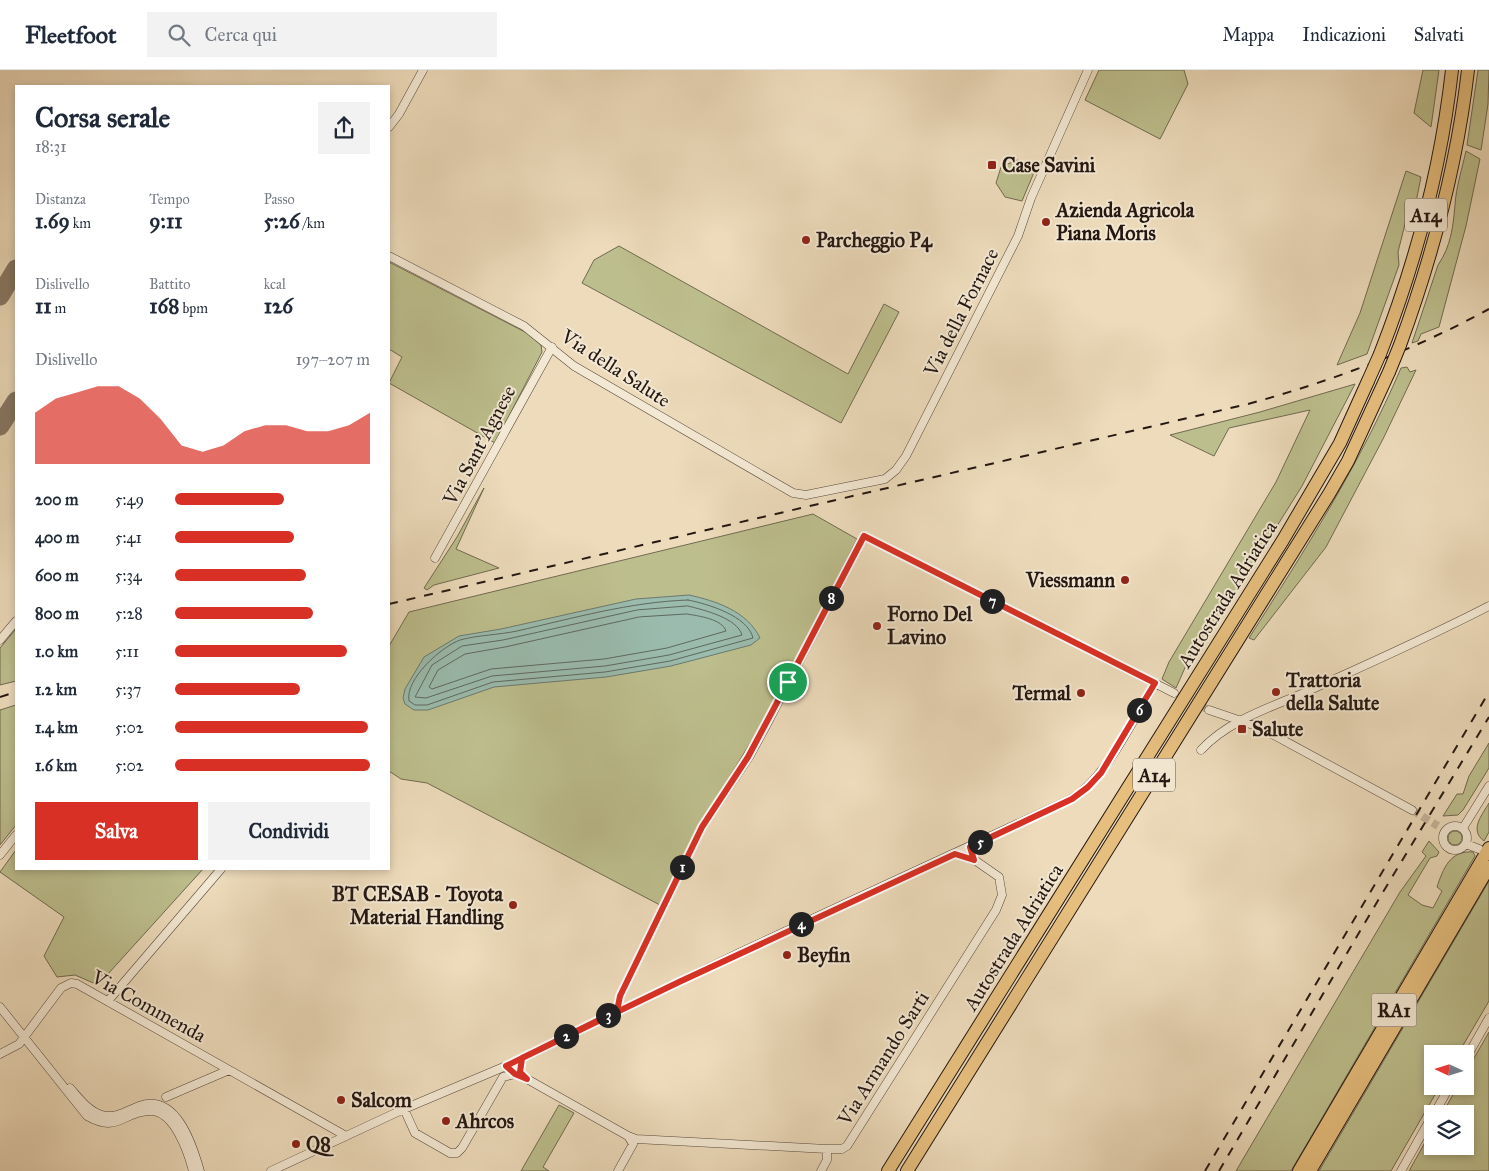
<!DOCTYPE html>
<html lang="it">
<head>
<meta charset="utf-8">
<style>
	:root { --surface:#fff; --page:#f2f2f3; --text:#1f2937; --muted:#747a83; --line:#e0e1e3; --accent:#d93025 }
	body { margin:0; font-family:"IM FELL Great Primer",serif; background:var(--page); color:var(--text); height:100vh; display:flex; flex-direction:column; font-size:19px; white-space:nowrap }
	* { box-sizing:border-box; margin:0 }
	p { font-size:16px; color:var(--muted) }
	.icon { flex:none; width:28px; height:28px; fill:none; stroke:currentColor; stroke-width:2; stroke-linecap:round; stroke-linejoin:round }
	.map { position:relative; flex:1; overflow:hidden }
	.details { position:absolute; left:15px; top:15px; width:375px; height:785px; display:flex; flex-direction:column; background:var(--surface); border-radius:0px; box-shadow:0 2px 8px #0003 }
	.details>* { flex:none }
	.needle { width:32px; rotate:274deg }
	.fabs { position:absolute; left:1424px; top:975px; display:grid; gap:10px }
	.fabs a { display:grid; place-items:center; width:50px; height:50px; border-radius:0px; background:var(--surface); box-shadow:0 2px 8px #0003; font-size:25px }
	.pin { position:absolute; display:grid; place-items:center; width:42px; height:42px; color:#fff; margin:-21px; border:2px solid #fff; border-radius:50%; box-shadow:0 1px 5px #0007 }
	.km { position:absolute; width:25px; height:25px; margin:-12px; border-radius:50%; background:#222; color:#fff; font-size:14px; line-height:25px; text-align:center }
	.round { display:grid; place-items:center; flex:none; width:52px; height:52px; border-radius:0px; background:var(--page) }
	.summary { display:flex; align-items:center; justify-content:space-between; height:85px; padding:0 20px }
	h1 { font-size:28px; font-weight:800; line-height:38px }
	.stats { display:grid; grid-template-columns:repeat(3,1fr); gap:8px; height:85px; padding:5px 20px }
	.stats div { display:grid; align-content:center }
	.stats b { font-size:21px; font-weight:800 }
	.stats small { font-size:14px; font-weight:400 }
	.stats p { font-size:14px }
	.chart { height:140px; padding:10px 20px }
	.chart p { display:flex; justify-content:space-between }
	.chart svg { width:100%; height:90px; margin-top:5px; fill:var(--accent); opacity:.7 }
	.action { display:flex; gap:10px; margin-top:auto; padding:10px 20px }
	.action a { flex:1; height:58px; border-radius:0px; background:var(--accent); color:#fff; font-size:20px; font-weight:800; line-height:58px; text-align:center }
	.action a+a { background:var(--page); color:var(--text) }
	ul { padding:0 20px; list-style:none; font-size:16px }
	li { display:grid; grid-template-columns:80px 60px 1fr; align-items:center; height:38px }
	li i { height:12px; border-radius:6px; background:var(--accent) }
	header { display:flex; align-items:center; gap:30px; box-sizing:border-box; height:70px; padding:0 25px; background:var(--surface); border-bottom:1px solid var(--line) }
	header strong { font-size:24px }
	nav { display:flex; gap:28px; margin-inline-start:auto; font-size:18px }
	.search { width:350px; height:45px; background:var(--page); display:flex; align-items:center; gap:12px; box-sizing:border-box; padding:0 18px; border-radius:0px; color:var(--muted); font-size:19px }
	.map>svg:first-child { display:block }
	.green { fill:#bdbe8d; stroke:#706a50 }
	.water { fill:#9abbad; stroke:#6b796f }
	.lines { fill:none; stroke-linecap:round; stroke-linejoin:round }
	.shore { stroke:#5f6960; stroke-width:1 }
	.taxiway { stroke:#887966; stroke-width:19 }
	.minor-tunnel { stroke:#c5b499; stroke-width:8; stroke-dasharray:8 4; stroke-linecap:butt }
	.minor-casing { stroke:#56483c; stroke-width:9 }
	.highway-casing { stroke:#241712; stroke-width:14 }
	.minor { stroke:#f3e8d3; stroke-width:8 }
	.highway { stroke:#e6be7e; stroke-width:12 }
	.rail { stroke:#241712; stroke-width:2; stroke-dasharray:9 9; stroke-linecap:butt }
	.highway-bridge-casing { stroke:#241712; stroke-width:14; stroke-linecap:butt }
	.highway-bridge { stroke:#e6be7e; stroke-width:12 }
	.route-casing { stroke:#fff; stroke-width:10 }
	.route { stroke:#d93025; stroke-width:6 }
	.poi-dot { fill:#8f2418; stroke:#f3e8d3; stroke-width:2 }
	.labels { text-anchor:middle; stroke-width:4; stroke-linejoin:round; paint-order:stroke }
	.shield { fill:#f3e8d3; stroke:#62564c; stroke-width:1 }
	.shield-label { font-size:19px; font-weight:bold; fill:#241712 }
	.poi-label { font-size:20px; font-weight:bold; fill:#241712; stroke:#f3e8d3; text-anchor:start }
	.street-label { font-size:20px; fill:#241712; stroke:#f3e8d3 }
</style>
</head>
<body>
<header>
<strong>Fleetfoot</strong>
<div class="search"><svg class="icon" aria-label="search" viewBox="0 0 24 24"><circle cx="10" cy="10" r="6"/><path d="M15 15l6 6"/></svg>Cerca qui</div>
<nav><a>Mappa</a><a>Indicazioni</a><a>Salvati</a></nav>
</header>
<div class="map">
<svg width="1489" height="1101" viewBox="0 0 1489 1101">
	<rect width="100%" height="100%" fill="#eddbbb"/>
	<filter id="stains"><feTurbulence type="fractalNoise" baseFrequency=".004" numOctaves="4"/><feColorMatrix values="0 0 0 0 .2 0 0 0 0 .09 0 0 0 0 .02 0 0 0 .5 -.17"/></filter>
	<radialGradient id="worn" r=".72"><stop offset=".6" stop-color="#630" stop-opacity="0"/><stop offset="1" stop-color="#630" stop-opacity=".3"/></radialGradient>
	<path class="green" d="M 1099,0 L 1184,0 L 1188,14 L 1160,69 L 1085,30 Z
		M 1423,0 L 1439,0 L 1431,57 L 1414,43 Z
		M 1478,0 L 1489,0 L 1488,34 L 1481,80 L 1467,75 Z
		M 1466,81 L 1480,89 L 1466,156 L 1439,257 L 1421,264 L 1418,271 L 1412,273 L 1438,195 C 1451,176 1453,157 1455,135 C 1456,117 1462,99 1466,81 Z
		M 1017,90 L 1028,93 L 1035,100 L 1022,131 L 1005,127 L 996,113 L 1001,97 Z
		M 1406,101 L 1421,107 L 1416,132 L 1407,146 L 1398,182 L 1399,195 L 1367,284 L 1337,295 L 1360,243 Z
		M 619,176 L 848,304 L 884,234 L 899,242 L 841,353 L 582,213 L 594,190 Z
		M 389,192 L 527,263 L 541,275 L 542,282 L 495,373 L 389,313 L 402,287 L 389,279 Z
		M 1407,297 L 1410,302 L 1416,300 L 1383,369 L 1326,477 L 1254,570 L 1249,568 C 1305,480 1360,394 1401,298 Z
		M 1355,314 L 1302,416 L 1222,544 L 1209,556 L 1192,582 L 1176,618 L 1162,609 L 1169,592 L 1276,412 L 1310,340 L 1229,358 L 1214,386 L 1170,365 L 1260,342 Z
		M 484,418 L 456,479 L 499,498 L 434,515 L 427,520 L 424,518 L 457,467 Z
		M 813,444 L 857,469 L 765,649 L 700,755 L 660,835 L 427,713 L 401,709 L 389,701 L 389,576 L 409,542 Z
		M 16,559 L 16,611 L 0,615 L 0,578 Z
		M 16,635 L 16,755 L 0,775 L 0,640 Z
		M 1489,673 L 1489,698 L 1463,740 L 1458,745 L 1443,746 L 1457,724 L 1463,724 L 1469,706 Z
		M 1489,733 L 1489,762 L 1484,771 C 1469,760 1482,745 1489,733 Z
		M1448 768a7 7 0 1 1 14 0a7 7 0 1 1-14 0Z
		M 1429,771 L 1439,782 L 1437,786 L 1430,788 L 1408,825 L 1422,835 L 1433,838 L 1442,821 L 1437,817 C 1443,799 1450,780 1473,782 L 1475,786 L 1291,1101 L 1236,1101 L 1400,822 L 1426,786 L 1422,782 Z
		M 16,780 L 16,799 L 203,799 L 98,915 L 75,905 L 57,907 L 44,886 L 64,847 L 0,802 Z
		M 1489,811 L 1489,931 L 1458,984 L 1432,984 L 1432,1016 L 1440,1016 L 1391,1101 L 1319,1101 Z
		M 1489,962 L 1489,1101 L 1409,1101 L 1432,1060 L 1432,1076 L 1465,1076 L 1465,1044 L 1442,1044 L 1458,1016 L 1465,1016 L 1465,1004 Z
		M 559,1035 L 574,1043 L 543,1097 L 549,1101 L 521,1101 Z"/>
	<path class="water" d="M 689,525 C 716,531 747,541 760,568 L 751,575 L 671,596 L 606,607 L 494,617 L 428,640 L 414,640 L 405,634 L 403,628 L 405,619 L 424,587 L 459,566 L 501,559 L 636,529 Z"/>
	<g class="lines">
		<path class="shore" d="M 688,530 C 708,534 748,546 753,568 L 670,591 L 605,602 L 493,612 L 427,635 L 415,635 L 409,631 C 405,609 441,577 460,570 C 478,565 498,565 517,561 C 574,548 630,532 688,530 Z
			M 688,536 C 704,540 737,548 742,565 L 669,585 L 605,596 L 492,606 L 426,628 L 415,627 L 432,595 L 462,576 L 503,570 L 637,540 Z
			M 687,544 C 699,546 722,549 726,561 L 667,578 L 604,589 L 491,599 L 432,619 L 429,617 L 438,600 L 465,584 L 505,577 L 639,547 Z"/>
		<path class="taxiway" d="M 0,226 L 16,199
			M 0,356 L 16,331"/>
		<path class="minor-tunnel" d="M 1181,626 L 1209,640
			M 1412,740 L 1438,756"/>
		<g class="minor-casing">
			<path id="minor" d="M 389,57 L 399,44 L 423,0
				M 389,186 L 524,256 L 574,296 L 793,423 L 806,425 L 885,409 L 896,400 L 906,386 L 1018,166 L 1031,128 L 1088,0
				M 435,488 L 552,277
				M 0,570 L 16,551
				M 1209,640 L 1259,657 L 1412,740
				M 1201,680 C 1232,647 1277,636 1317,617 C 1375,591 1433,565 1489,536
				M1443 768a12 12 0 1 1 24 0a12 12 0 1 1-24 0Z
				M 1463,758 L 1489,716
				M 1466,774 L 1479,779
				M 0,785 L 16,765
				M 108,931 L 221,799
				M 0,937 L 87,1046 C 119,1064 123,1041 150,1041 C 174,1040 188,1082 193,1101
				M 617,941 L 620,926 L 702,757 L 749,687 L 767,654 L 864,466 L 1174,623
				M 0,984 L 19,974 L 61,918 L 71,913 L 77,914 L 346,1066
				M 1465,990 L 1489,948
				M 513,1002 L 527,1009 L 520,1002 L 522,988
				M 527,1009 L 628,1066 L 636,1069 L 827,1079 L 842,1079 L 847,1076 L 996,840 L 1002,825 L 999,807 L 976,791 L 955,784
				M 70,1018 C 79,1028 88,1041 102,1045 C 116,1049 126,1041 139,1036 C 176,1023 192,1073 200,1101
				M 166,1027 L 229,1000
				M 404,1039 L 415,1063 L 450,1083 L 457,1083 L 462,1078 L 503,1007 L 515,1004
				M 1434,1044 L 1450,1016
				M 271,1101 L 404,1039 L 506,996 L 741,882 L 1071,729 C 1106,709 1134,648 1155,613
				M 618,1101 L 633,1074 L 628,1066
				M 821,1101 L 827,1090 L 827,1079
				M 1401,1101 L 1432,1046"/>
		</g>
		<g class="highway-casing">
			<path id="highway" d="M 1400,275 C 1433,185 1457,95 1468,0
				M 1380,284 C 1416,192 1441,98 1452,0
				M 888,1101 L 1283,470 L 1340,373 L 1368,311
				M 907,1101 L 1329,424 L 1348,391 L 1389,302
				M 1299,1101 L 1489,778
				M 1310,1101 L 1489,797"/>
		</g>
		<use href="#minor" class="minor"/>
		<use href="#highway" class="highway"/>
		<path class="rail" d="M 389,534 L 1248,334 C 1332,311 1412,281 1489,239
			M 0,627 L 16,622
			M 1205,1101 L 1489,622
			M 1219,1101 L 1380,827 L 1489,647"/>
		<g class="highway-bridge-casing">
			<path id="highway-bridge" d="M 1389,302 L 1400,275
				M 1368,311 L 1380,284"/>
		</g>
		<use href="#highway-bridge" class="highway-bridge"/>
	</g>
	<g class="lines">
		<g class="route-casing">
			<path id="route" d="M 788,612 L 748,687 L 702,757 L 620,926 L 617,941 L 506,996 L 515,1004 L 527,1009 L 520,1002 L 522,988 L 679,912 L 955,784 L 974,790 L 970,777 L 1072,729 L 1088,717 L 1101,703 L 1155,613 L 864,466 L 788,612"/>
		</g>
		<use href="#route" class="route"/>
	</g>
	<g class="poi-dot">
		<rect x="987" y="90" width="10" height="10" rx="2.5"/>
		<circle cx="1046" cy="152" r="5"/>
		<circle cx="806" cy="170" r="5"/>
		<circle cx="1125" cy="510" r="5"/>
		<circle cx="877" cy="556" r="5"/>
		<circle cx="1276" cy="622" r="5"/>
		<circle cx="1081" cy="623" r="5"/>
		<rect x="1237" y="654" width="10" height="10" rx="2.5"/>
		<circle cx="513" cy="835" r="5"/>
		<circle cx="787" cy="885" r="5"/>
		<circle cx="341" cy="1030" r="5"/>
		<circle cx="446" cy="1051" r="5"/>
		<circle cx="296" cy="1074" r="5"/>
	</g>
	<g class="labels">
		<g class="shield">
			<rect x="1405" y="128.5" width="42" height="33" rx="4"/>
			<rect x="1133" y="688.5" width="42" height="33" rx="4"/>
			<rect x="1371.5" y="923.5" width="45" height="33" rx="4"/>
		</g>
		<g class="shield-label">
			<text x="1426" y="152">A14</text>
			<text x="1154" y="712">A14</text>
			<text x="1394" y="947">RA1</text>
		</g>
		<g class="poi-label">
			<text x="1002" y="102">Case Savini</text>
			<text x="1056" y="147">Azienda Agricola<tspan x="1056" dy="23">Piana Moris</tspan></text>
			<text x="816" y="177">Parcheggio P4</text>
			<text x="1115" y="517" text-anchor="end">Viessmann</text>
			<text x="887" y="551">Forno Del<tspan x="887" dy="23">Lavino</tspan></text>
			<text x="1286" y="617">Trattoria<tspan x="1286" dy="23">della Salute</tspan></text>
			<text x="1071" y="630" text-anchor="end">Termal</text>
			<text x="1252" y="666">Salute</text>
			<text x="503" y="831" text-anchor="end">BT CESAB - Toyota<tspan x="503" dy="23">Material Handling</tspan></text>
			<text x="797" y="892">Beyfin</text>
			<text x="351" y="1037">Salcom</text>
			<text x="456" y="1058">Ahrcos</text>
			<text x="306" y="1081">Q8</text>
		</g>
		<g class="street-label">
			<text transform="translate(961 242) rotate(-63)" y="7">Via della Fornace</text>
			<text transform="translate(616 298) rotate(33)" y="7">Via della Salute</text>
			<text transform="translate(479 375) rotate(-62)" y="7">Via Sant'Agnese</text>
			<text transform="translate(1227 524) rotate(-58)" y="7">Autostrada Adriatica</text>
			<text transform="translate(1013 867) rotate(-58)" y="7">Autostrada Adriatica</text>
			<text transform="translate(149 936) rotate(29)" y="7">Via Commenda</text>
			<text transform="translate(883 988) rotate(-58)" y="7">Via Armando Sarti</text>
		</g>
	</g>
	<rect width="100%" height="100%" filter="url(#stains)"/>
	<rect width="100%" height="100%" fill="url(#worn)"/>
</svg>
<div class="fabs">
<a><svg class="needle" viewBox="-14 -14 28 28"><path d="M0-13l5 13h-10z" fill="#e53935"/><path d="M0 13l5-13h-10z" fill="#747a83"/></svg></a>
<a><svg class="icon" aria-label="layers" viewBox="0 0 24 24"><path d="M12 4l9 5-9 5-9-5zM3 14l9 5 9-5"/></svg></a>
</div>
<div class="pin" style="left:788px;top:612px;background:#1e9e55"><svg class="icon" aria-label="arrive" viewBox="0 0 24 24"><path d="M6 21V4h12l-3 4 3 4H6"/></svg></div>
<b class="km" style="left:682px;top:797px">1</b>
<b class="km" style="left:566px;top:966px">2</b>
<b class="km" style="left:608px;top:945px">3</b>
<b class="km" style="left:801px;top:854px">4</b>
<b class="km" style="left:980px;top:772px">5</b>
<b class="km" style="left:1139px;top:640px">6</b>
<b class="km" style="left:992px;top:531px">7</b>
<b class="km" style="left:831px;top:528px">8</b>
<section class="details">
<div class="summary"><div><h1>Corsa serale</h1><p>18:31</p></div><a class="round"><svg class="icon" aria-label="share" viewBox="0 0 24 24"><path d="M12 15V3M7 8l5-5 5 5M5 13v7h14v-7"/></svg></a></div>
<div class="stats">
<div><p>Distanza</p><b>1.69<small> km</small></b></div>
<div><p>Tempo</p><b>9:11</b></div>
<div><p>Passo</p><b>5:26<small> /km</small></b></div>
</div>
<div class="stats">
<div><p>Dislivello</p><b>11<small> m</small></b></div>
<div><p>Battito</p><b>168<small> bpm</small></b></div>
<div><p>kcal</p><b>126</b></div>
</div>
<div class="chart"><p><span>Dislivello</span>197–207 m</p>
<svg viewBox="0 0 160 44" preserveAspectRatio="none"><path d="M0 44V19L10 12L20 9L30 6L40 6L50 12L60 22L70 35L80 38L90 35L100 28L110 25L120 25L130 28L140 28L150 25L160 19V44z"/></svg>
</div>
<ul>
<li><b>200 m</b>5:49<i style="width:56%"></i></li>
<li><b>400 m</b>5:41<i style="width:61%"></i></li>
<li><b>600 m</b>5:34<i style="width:67%"></i></li>
<li><b>800 m</b>5:28<i style="width:71%"></i></li>
<li><b>1.0 km</b>5:11<i style="width:88%"></i></li>
<li><b>1.2 km</b>5:37<i style="width:64%"></i></li>
<li><b>1.4 km</b>5:02<i style="width:99%"></i></li>
<li><b>1.6 km</b>5:02<i style="width:100%"></i></li>
</ul>
<div class="action"><a>Salva</a><a>Condividi</a></div>
</section>
</div>
</body>
</html>
